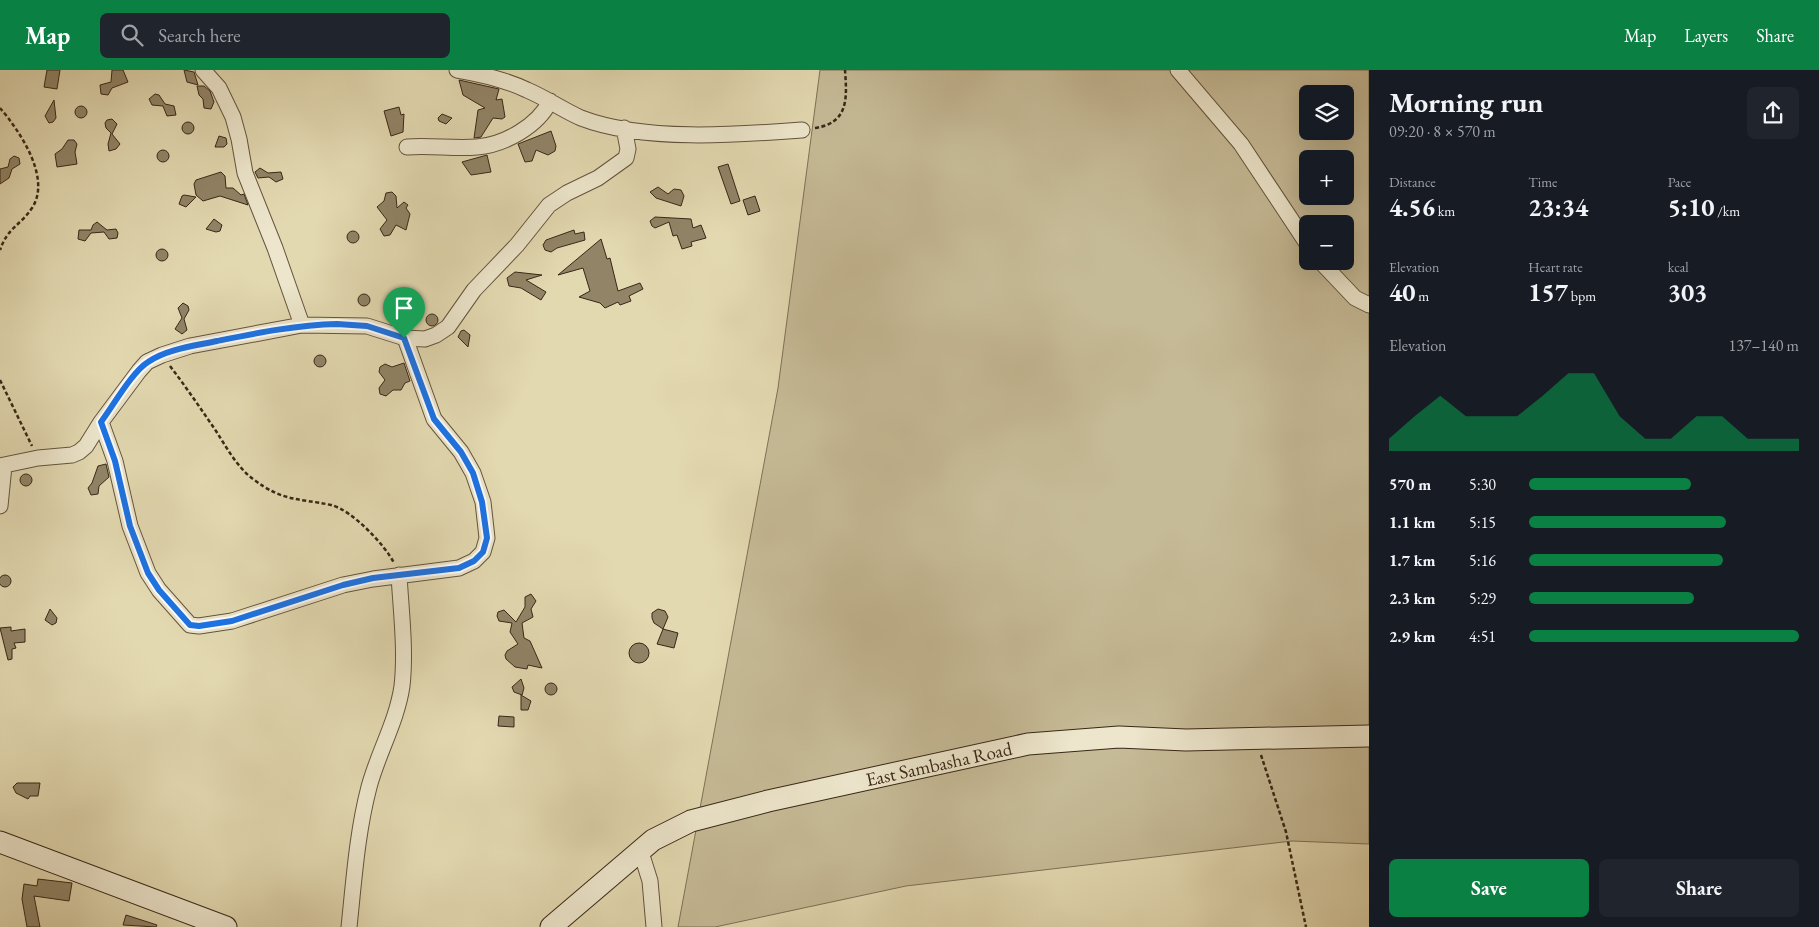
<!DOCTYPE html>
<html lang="en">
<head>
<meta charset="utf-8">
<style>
	:root { --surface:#171b24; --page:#20242c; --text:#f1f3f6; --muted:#9ea1a6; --accent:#0b8043 }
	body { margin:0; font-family:"EB Garamond",serif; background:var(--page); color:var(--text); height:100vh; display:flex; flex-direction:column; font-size:19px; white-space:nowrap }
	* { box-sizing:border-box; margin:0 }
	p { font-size:16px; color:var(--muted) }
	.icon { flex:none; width:28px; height:28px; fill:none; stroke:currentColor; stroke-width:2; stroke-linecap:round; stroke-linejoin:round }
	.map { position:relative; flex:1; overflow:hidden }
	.drawer { display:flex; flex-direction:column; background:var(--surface); width:450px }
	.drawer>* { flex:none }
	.buttons { position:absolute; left:1299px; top:15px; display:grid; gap:10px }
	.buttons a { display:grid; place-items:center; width:55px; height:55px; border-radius:8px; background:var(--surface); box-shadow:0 5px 20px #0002; font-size:25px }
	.pin { position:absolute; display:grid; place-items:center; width:42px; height:42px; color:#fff; margin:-51px -21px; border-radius:50% 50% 50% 0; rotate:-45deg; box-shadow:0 0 5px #0007 }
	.pin .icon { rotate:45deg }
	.round { display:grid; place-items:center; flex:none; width:52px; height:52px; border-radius:8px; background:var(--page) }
	.headline { display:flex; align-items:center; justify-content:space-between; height:85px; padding:0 20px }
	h1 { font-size:28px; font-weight:700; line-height:38px }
	.metrics { display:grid; grid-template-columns:repeat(3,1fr); gap:8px; height:85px; padding:5px 20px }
	.metrics div { display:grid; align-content:center }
	.metrics b { font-size:25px; font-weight:700 }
	.metrics small { font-size:14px; font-weight:400 }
	.metrics p { font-size:14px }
	.chart { height:140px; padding:10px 20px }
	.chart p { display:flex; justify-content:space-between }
	.chart svg { width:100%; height:90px; margin-top:5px; fill:var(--accent); opacity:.7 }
	.primary-button { display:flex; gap:10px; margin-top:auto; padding:10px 20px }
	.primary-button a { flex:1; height:58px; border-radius:8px; background:var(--accent); color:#fff; font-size:20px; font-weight:700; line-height:58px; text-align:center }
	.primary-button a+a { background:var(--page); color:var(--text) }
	ul { padding:0 20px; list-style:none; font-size:16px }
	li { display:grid; grid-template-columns:80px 60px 1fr; align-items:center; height:38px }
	li i { height:12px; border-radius:6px; background:var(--accent) }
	header { display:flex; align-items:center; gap:30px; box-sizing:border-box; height:70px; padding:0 25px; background:var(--accent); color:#fff }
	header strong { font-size:24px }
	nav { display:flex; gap:28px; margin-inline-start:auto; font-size:18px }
	.search { width:350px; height:45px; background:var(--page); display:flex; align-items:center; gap:12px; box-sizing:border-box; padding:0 18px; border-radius:8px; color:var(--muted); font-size:19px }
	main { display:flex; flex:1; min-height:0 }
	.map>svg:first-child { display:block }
	.green { fill:#c6bb97; stroke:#7f7156; fill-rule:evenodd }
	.building { fill:#918467; stroke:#382716 }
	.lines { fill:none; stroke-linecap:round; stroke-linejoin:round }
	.street-casing { stroke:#63543d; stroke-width:17 }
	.secondary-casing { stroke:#382716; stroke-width:23 }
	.path { stroke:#382716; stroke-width:2.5; stroke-dasharray:4 2.5; stroke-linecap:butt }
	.street { stroke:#ede6cc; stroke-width:15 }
	.secondary { stroke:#ede6cc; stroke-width:21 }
	.route-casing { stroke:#fff; stroke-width:10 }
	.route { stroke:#1a73e8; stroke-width:6 }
	.labels { text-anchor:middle; stroke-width:4; stroke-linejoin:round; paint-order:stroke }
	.street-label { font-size:19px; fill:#382716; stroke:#ede6cc }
</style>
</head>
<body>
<header>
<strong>Map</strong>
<div class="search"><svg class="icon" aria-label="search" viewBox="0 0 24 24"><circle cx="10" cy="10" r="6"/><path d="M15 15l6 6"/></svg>Search here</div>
<nav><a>Map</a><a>Layers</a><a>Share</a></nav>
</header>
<main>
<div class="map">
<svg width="1369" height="857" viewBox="0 0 1369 857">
	<rect width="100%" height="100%" fill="#e3d9b1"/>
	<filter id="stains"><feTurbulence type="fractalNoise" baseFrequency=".004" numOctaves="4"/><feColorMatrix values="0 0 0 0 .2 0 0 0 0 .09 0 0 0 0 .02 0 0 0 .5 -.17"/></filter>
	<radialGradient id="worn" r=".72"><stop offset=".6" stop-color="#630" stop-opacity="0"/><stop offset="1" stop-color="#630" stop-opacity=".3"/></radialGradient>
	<path class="green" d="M 820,0 L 1369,0 L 1369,774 L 1292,771 L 906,816 L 715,857 L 678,857 L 778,318 ZM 1308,24 L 1345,24 L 1345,61 L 1308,61 ZM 1308,89 L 1345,89 L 1345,126 L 1308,126 ZM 1308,154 L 1345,154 L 1345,191 L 1308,191 Z"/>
	<path class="building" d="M 47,0 L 60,0 L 57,19 L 44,17 Z
		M 112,0 L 123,0 L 128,12 L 112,18 L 108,25 L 101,24 L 100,15 L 111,12 Z
		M 184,0 L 194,2 L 198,15 L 187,12 Z
		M 459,10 L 499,19 L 496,30 L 502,29 L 505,47 L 502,49 L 493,48 L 481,67 L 474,68 L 478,40 L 485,38 L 463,25 Z
		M 197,16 L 204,16 L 210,21 L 214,32 L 211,39 L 204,38 L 203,29 L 199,25 Z
		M 155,24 L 159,25 L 165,34 L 174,36 L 176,45 L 167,46 L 163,36 L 152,35 L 149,29 Z
		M 54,30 L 56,48 L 53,52 L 49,53 L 45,46 Z
		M75 42a6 6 0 1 1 12 0a6 6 0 1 1-12 0Z
		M 399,37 L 401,45 L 404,44 L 403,62 L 391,66 L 384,41 Z
		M 442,44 L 452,48 L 446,54 L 439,51 L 438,48 Z
		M 112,49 L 117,54 L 112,64 L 120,74 L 116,79 L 109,81 L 108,74 L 111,63 L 106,58 L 105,53 L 107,50 Z
		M182 58a6 6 0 1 1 12 0a6 6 0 1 1-12 0Z
		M 551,61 L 556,76 L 555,81 L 548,85 L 536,80 L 532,91 L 525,92 L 518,74 Z
		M 219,66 L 226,68 L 227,74 L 224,77 L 215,77 Z
		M 68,70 L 74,70 L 77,74 L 75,82 L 77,94 L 57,97 L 55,84 L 62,79 Z
		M157 86a6 6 0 1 1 12 0a6 6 0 1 1-12 0Z
		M 487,85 L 491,102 L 471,105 L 462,92 Z
		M 14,86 L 19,88 L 20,94 L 12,99 L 9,108 L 0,114 L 0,99 L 8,97 L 10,89 Z
		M 728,94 L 740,131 L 731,134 L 718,97 Z
		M 260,98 L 268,103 L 281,102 L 283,109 L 276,112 L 269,107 L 258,108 L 255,102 Z
		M 221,102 L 225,106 L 226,118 L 233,118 L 241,125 L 244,124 L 248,135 L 220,126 L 203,131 L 196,125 L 194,114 L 196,110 Z
		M 658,117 L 668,124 L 674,119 L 681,120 L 684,126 L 681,136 L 656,128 L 650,122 Z
		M 392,122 L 396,126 L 397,138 L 404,132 L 408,135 L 406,138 L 410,144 L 406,160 L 396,155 L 390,165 L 384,166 L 380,159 L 387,150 L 377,137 L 384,131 L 386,123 Z
		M 182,126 L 184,125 L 196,127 L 186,137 L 179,134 Z
		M 755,126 L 760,141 L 748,145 L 743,130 Z
		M 655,147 L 691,149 L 693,158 L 701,155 L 706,168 L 691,172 L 692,176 L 682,179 L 677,165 L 673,166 L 669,152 L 655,158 L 652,156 L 650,151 Z
		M 214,149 L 222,155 L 220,161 L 216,162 L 206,159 Z
		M 97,152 L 107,160 L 116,159 L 118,163 L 117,168 L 109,169 L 104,162 L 91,163 L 85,171 L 78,169 L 79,160 L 91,160 L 93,155 Z
		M 574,160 L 575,164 L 584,162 L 585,170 L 557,178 L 551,182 L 545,180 L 543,175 L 546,170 Z
		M347 167a6 6 0 1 1 12 0a6 6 0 1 1-12 0Z
		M 601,169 L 607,189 L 610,188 L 618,221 L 640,213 L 643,219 L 629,226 L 631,231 L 620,235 L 618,232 L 605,238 L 600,233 L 579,227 L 590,221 L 583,198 L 558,205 Z
		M156 185a6 6 0 1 1 12 0a6 6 0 1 1-12 0Z
		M 515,202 L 542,205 L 526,210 L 546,222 L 541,230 L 521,218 L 509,216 L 507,208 Z
		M358 230a6 6 0 1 1 12 0a6 6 0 1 1-12 0Z
		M 183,233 L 188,236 L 189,240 L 184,249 L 187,260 L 182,264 L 175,259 L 182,248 L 178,238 Z
		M426 250a6 6 0 1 1 12 0a6 6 0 1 1-12 0Z
		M400.5 254a5.5 5.5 0 1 1 11 0a5.5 5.5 0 1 1-11 0Z
		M 464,260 L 470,265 L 468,277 L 458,267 L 461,261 Z
		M314 291a6 6 0 1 1 12 0a6 6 0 1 1-12 0Z
		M 404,293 L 410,311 L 405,313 L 401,320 L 393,320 L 386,326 L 380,324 L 379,318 L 385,310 L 379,302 L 380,297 L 385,294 L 392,297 Z
		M 106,394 L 109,407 L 99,416 L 98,424 L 91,425 L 88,418 L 92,413 L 98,396 Z
		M20 410a6 6 0 1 1 12 0a6 6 0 1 1-12 0Z
		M-1 511a6 6 0 1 1 12 0a6 6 0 1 1-12 0Z
		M 531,524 L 536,531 L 531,539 L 533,547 L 522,553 L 524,568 L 530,571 L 542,598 L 528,595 L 527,599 L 515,597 L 506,589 L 505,585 L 507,581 L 518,574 L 510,562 L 512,553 L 499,551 L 497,546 L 498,542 L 504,540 L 516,552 L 525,537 L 525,527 Z
		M 50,539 L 57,548 L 56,553 L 52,555 L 45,550 Z
		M 658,539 L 665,541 L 668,547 L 663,559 L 678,563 L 674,578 L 657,574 L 663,559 L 654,553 L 652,548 L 652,543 Z
		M 11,557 L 11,561 L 25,559 L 25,572 L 14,573 L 16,578 L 12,579 L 12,589 L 8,590 L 0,558 Z
		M629 583a10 10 0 1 1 20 0a10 10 0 1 1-20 0Z
		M 521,609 L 524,618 L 522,625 L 514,622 L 512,617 Z
		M545 619a6 6 0 1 1 12 0a6 6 0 1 1-12 0Z
		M 521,625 L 531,631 L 528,640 L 521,640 Z
		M 499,646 L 514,647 L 514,657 L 498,656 Z
		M 17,713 L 40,713 L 38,726 L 30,726 L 28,729 L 16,723 L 13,717 Z
		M 38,809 L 72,813 L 69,831 L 34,826 L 40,857 L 27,857 L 22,829 L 24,814 L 37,816 Z
		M 126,845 L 157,855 L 156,857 L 123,855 Z"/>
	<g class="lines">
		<g class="street-casing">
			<path id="street" d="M 203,0 L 219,18 L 233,47 L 239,69 L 245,103 L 275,178 L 302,255
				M 457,0 C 481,4 506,10 527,20 C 546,28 563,40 581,48 C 644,72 736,65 802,60
				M 1178,0 L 1241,74 L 1308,175
				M 407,77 C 430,75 454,79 477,77 C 504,75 538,56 550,31
				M 1320,191 L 1355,228 L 1369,235
				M 101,352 L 115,391 L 130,456 L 148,503 L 159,520 L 190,555 L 199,556 L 232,551 L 343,515 L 373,509 L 459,498 L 474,491 L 483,482 L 487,468 L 483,432 L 473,403 L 461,382 L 434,349 L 405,268
				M 0,396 L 38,388 L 72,385 L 79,382 L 86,376 L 101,352 L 139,301 L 147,292 L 162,285 L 190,276 L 302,255 L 367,256 L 405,268 L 425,269 L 436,265 L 448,257 L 474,220 L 517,175 L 549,135 L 567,123 L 598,108 L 626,88 L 628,79 L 624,58
				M 0,436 L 4,396
				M 640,779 L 650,811 L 654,857
				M 349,857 C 354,810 357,763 369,717 C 378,683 397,651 402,616 C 406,580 401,541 399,505"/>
		</g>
		<g class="secondary-casing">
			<g id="secondary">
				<path d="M 0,772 L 226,857"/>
				<path id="s1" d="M 551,857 L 653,770 L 691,751 L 768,731 L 1028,674 L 1119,667 L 1186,670 L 1369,666"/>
			</g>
		</g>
		<path class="path" d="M 0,38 C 19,60 52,108 32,138 C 20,156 8,157 0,180
			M 815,58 C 849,53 847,28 845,0
			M 170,296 C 186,317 201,339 216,361 C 227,378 237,397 253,409 C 283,432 298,428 331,435 C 352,440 385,475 394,493
			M 0,310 L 32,376
			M 1261,685 L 1286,762 L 1306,857"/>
		<use href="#street" class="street"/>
		<use href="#secondary" class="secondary"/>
	</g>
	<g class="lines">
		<g class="route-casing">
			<path id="route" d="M 337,254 L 367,256 L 404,268 L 434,349 L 461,382 L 473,403 L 482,432 L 487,468 L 483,482 L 474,491 L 459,498 L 373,508 L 343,515 L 232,551 L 199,556 L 190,555 L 159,520 L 148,503 L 130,456 L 115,391 L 101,352 C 113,336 132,302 148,292 C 167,279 194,276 217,271 C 257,263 296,255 337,254 Z"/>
		</g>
		<use href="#route" class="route"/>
	</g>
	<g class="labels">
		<g class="street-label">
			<text dy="7" stroke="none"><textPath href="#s1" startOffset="431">East Sambasha Road</textPath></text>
		</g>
	</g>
	<rect width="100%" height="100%" filter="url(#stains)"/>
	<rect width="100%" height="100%" fill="url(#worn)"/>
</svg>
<div class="buttons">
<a><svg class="icon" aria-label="layers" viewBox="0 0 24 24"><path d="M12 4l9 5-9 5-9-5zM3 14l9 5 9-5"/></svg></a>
<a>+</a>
<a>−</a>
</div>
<div class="pin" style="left:404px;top:268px;background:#1e9e55"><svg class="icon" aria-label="arrive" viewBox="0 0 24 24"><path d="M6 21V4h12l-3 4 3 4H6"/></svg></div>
</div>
<section class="drawer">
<div class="headline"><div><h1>Morning run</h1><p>09:20 · 8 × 570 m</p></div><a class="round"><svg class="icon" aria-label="share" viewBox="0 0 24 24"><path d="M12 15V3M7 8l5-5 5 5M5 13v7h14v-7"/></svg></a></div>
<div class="metrics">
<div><p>Distance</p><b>4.56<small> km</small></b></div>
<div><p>Time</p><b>23:34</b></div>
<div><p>Pace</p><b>5:10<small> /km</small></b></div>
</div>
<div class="metrics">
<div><p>Elevation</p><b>40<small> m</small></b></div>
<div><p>Heart rate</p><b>157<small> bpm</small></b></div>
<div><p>kcal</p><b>303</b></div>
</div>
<div class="chart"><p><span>Elevation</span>137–140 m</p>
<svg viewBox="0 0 160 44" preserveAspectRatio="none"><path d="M0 44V38L10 27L20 17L30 27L40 27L50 27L60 17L70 6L80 6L90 27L100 38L110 38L120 27L130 27L140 38L150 38L160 38V44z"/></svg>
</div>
<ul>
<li><b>570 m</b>5:30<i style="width:60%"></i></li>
<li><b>1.1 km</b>5:15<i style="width:73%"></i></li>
<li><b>1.7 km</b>5:16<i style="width:72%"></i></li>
<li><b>2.3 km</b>5:29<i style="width:61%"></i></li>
<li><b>2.9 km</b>4:51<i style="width:100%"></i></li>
</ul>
<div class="primary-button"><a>Save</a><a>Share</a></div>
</section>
</main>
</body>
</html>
